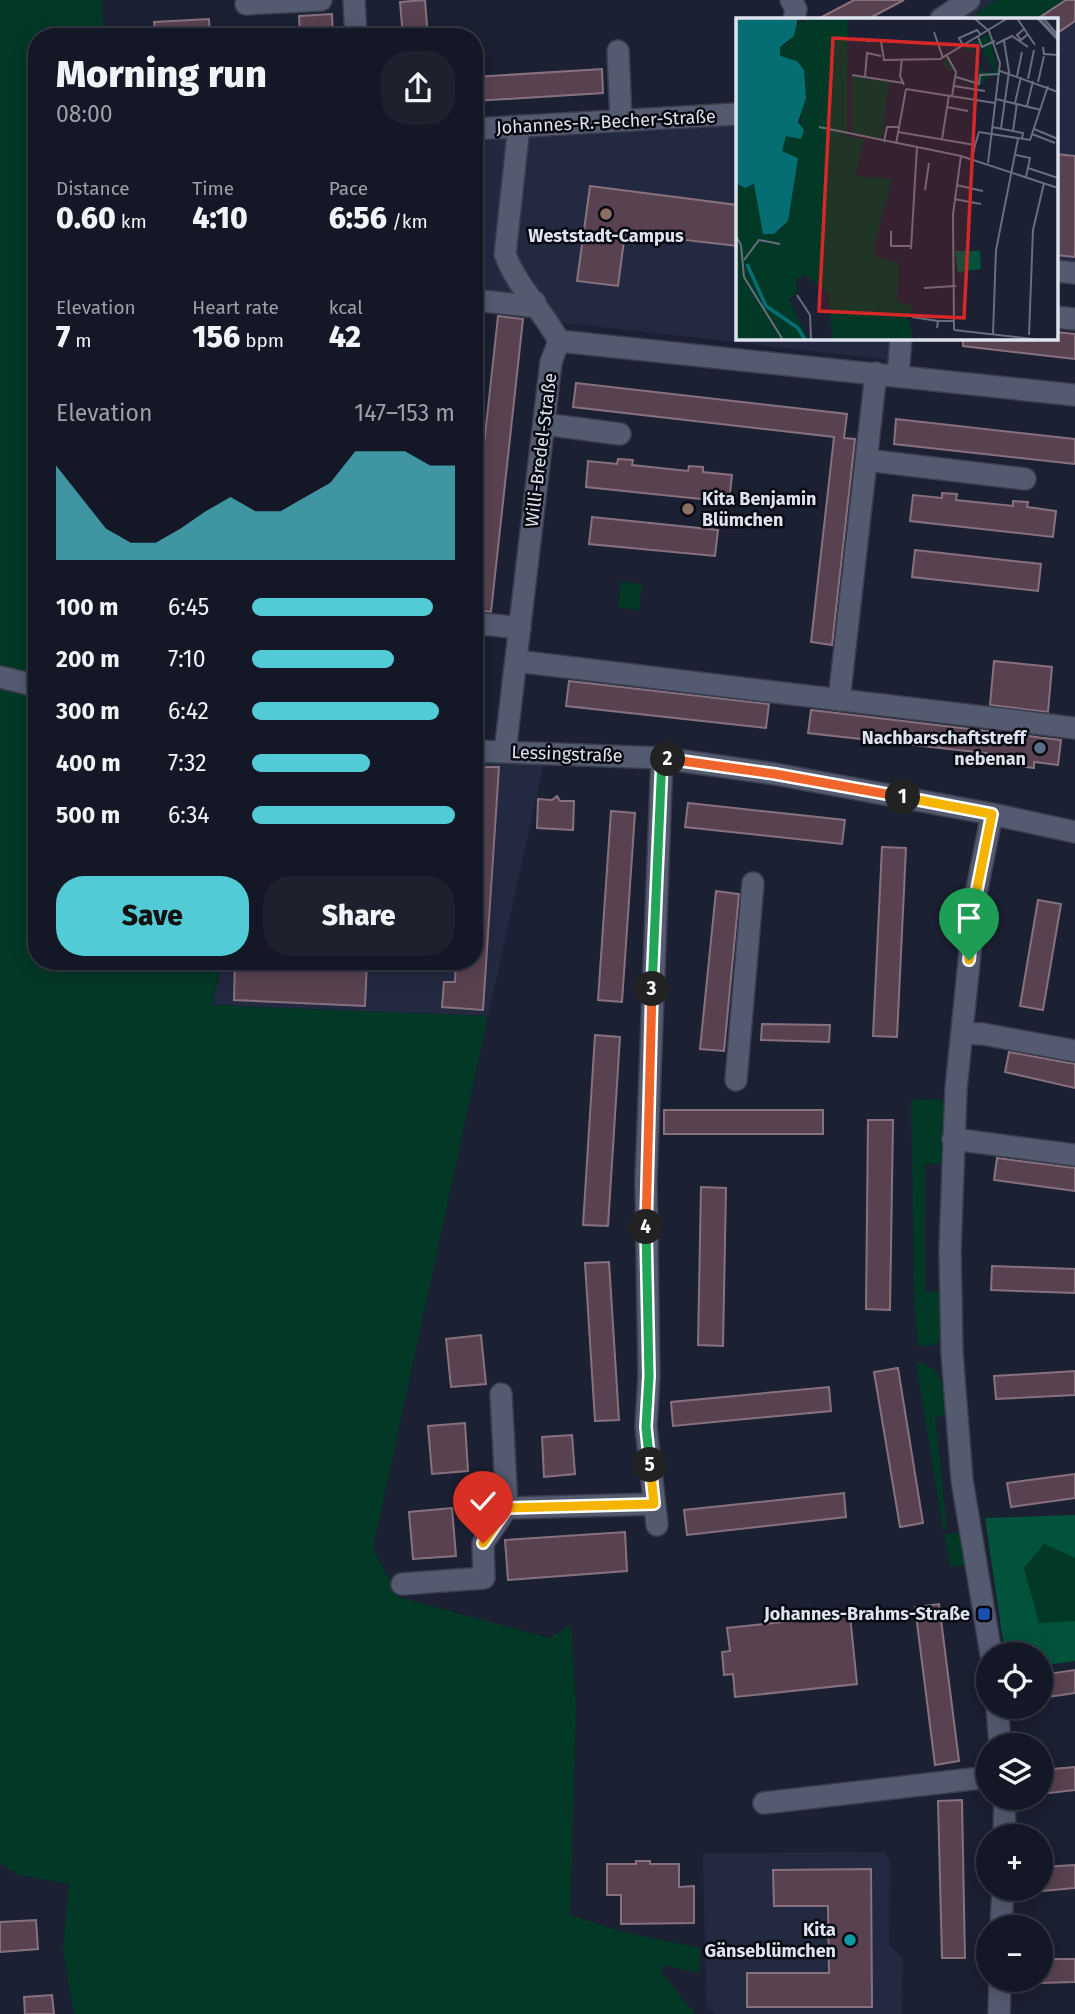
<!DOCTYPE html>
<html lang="en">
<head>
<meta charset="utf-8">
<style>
	:root { --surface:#141826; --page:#1d212e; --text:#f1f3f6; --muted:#9da0a7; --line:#333743; --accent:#52cbd7 }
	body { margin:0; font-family:"Fira Sans",sans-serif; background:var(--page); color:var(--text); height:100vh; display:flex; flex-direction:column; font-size:26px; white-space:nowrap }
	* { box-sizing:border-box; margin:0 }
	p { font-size:23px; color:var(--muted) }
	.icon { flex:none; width:38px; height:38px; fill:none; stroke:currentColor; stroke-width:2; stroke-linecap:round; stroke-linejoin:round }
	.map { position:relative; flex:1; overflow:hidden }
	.drawer { position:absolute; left:28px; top:28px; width:455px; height:942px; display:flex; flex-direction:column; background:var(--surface); border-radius:28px; box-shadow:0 4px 18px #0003,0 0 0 2px var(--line) }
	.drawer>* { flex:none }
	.tools { position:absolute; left:976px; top:1642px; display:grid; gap:14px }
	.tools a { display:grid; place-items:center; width:77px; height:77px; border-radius:50%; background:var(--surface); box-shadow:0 4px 18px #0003,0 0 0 2px var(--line); font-size:35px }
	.pin { position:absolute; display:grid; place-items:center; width:60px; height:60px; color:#fff; margin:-72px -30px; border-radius:50% 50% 50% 0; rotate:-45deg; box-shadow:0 0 7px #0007 }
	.pin .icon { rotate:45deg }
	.km { position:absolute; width:35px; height:35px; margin:-18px; border-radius:50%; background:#222; color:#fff; font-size:19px; line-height:35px; text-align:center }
	.round { display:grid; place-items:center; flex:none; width:74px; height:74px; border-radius:28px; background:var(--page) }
	.overview { display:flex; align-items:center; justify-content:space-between; height:119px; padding:0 28px }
	h1 { font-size:38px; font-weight:800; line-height:52px }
	.figures { display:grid; grid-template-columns:repeat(3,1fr); gap:10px; height:119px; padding:7px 28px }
	.figures div { display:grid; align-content:center }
	.figures b { font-size:30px; font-weight:800 }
	.figures small { font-size:19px; font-weight:400 }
	.figures p { font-size:19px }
	.chart { height:196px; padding:14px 28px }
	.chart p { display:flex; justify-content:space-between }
	.chart svg { width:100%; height:126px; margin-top:7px; fill:var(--accent); opacity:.7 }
	.action { display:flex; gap:14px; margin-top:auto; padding:14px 28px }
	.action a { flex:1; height:80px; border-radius:28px; background:var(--accent); color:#111; font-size:28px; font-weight:800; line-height:80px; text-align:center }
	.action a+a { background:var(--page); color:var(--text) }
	ul { padding:0 28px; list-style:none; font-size:23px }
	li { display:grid; grid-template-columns:112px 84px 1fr; align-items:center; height:52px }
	li i { height:18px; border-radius:9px; background:var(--accent) }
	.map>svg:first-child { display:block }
	.built { fill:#232941 }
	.green { fill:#023826 }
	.forest { fill:#02533b }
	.building { fill:#584250; stroke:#88717f; stroke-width:2 }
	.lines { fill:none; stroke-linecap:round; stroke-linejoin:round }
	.minor-casing { stroke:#3a3d4d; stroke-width:24 }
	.minor { stroke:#545a70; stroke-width:21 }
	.split-1-casing { stroke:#fff; stroke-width:14 }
	.split-2-casing { stroke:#fff; stroke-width:14 }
	.split-3-casing { stroke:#fff; stroke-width:14 }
	.split-4-casing { stroke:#fff; stroke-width:14 }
	.split-5-casing { stroke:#fff; stroke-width:14 }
	.split-6-casing { stroke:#fff; stroke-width:14 }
	.split-1 { stroke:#f5b400; stroke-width:9 }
	.split-2 { stroke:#f0652b; stroke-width:9 }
	.split-3 { stroke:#22a559; stroke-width:9 }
	.split-4 { stroke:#f0652b; stroke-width:9 }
	.split-5 { stroke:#22a559; stroke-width:9 }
	.split-6 { stroke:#f5b400; stroke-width:9 }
	.education-dot { fill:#8d6e63; stroke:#080a12; stroke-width:2.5 }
	.service-dot { fill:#5c6f8a; stroke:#080a12; stroke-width:2.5 }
	.transit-dot { fill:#1a4fb4; stroke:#080a12; stroke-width:2.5 }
	.culture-dot { fill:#0f9aa8; stroke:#080a12; stroke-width:2.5 }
	.labels { text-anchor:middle; stroke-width:5; stroke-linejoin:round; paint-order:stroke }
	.street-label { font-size:18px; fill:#dfe3f0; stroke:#080a12 }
	.poi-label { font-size:18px; font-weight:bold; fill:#dfe3f0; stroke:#080a12; text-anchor:end }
	.inset-river { fill:none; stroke:#056e73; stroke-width:3.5 }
	.inset-road { fill:none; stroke:#696e7e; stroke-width:2 }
	.view { fill:#d62828; fill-opacity:0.15; stroke:#d62828; stroke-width:3.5 }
	.inset-edge { fill:none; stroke:#dfe3f0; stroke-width:3.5 }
</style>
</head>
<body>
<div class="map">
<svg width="1075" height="2014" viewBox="0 0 1075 2014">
	<rect width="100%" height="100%" fill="#1b2032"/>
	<path class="built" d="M 969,0 L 1075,0 L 1075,281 L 1056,279 L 1056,19 L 941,19 Z
		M 737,125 L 737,338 L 901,338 L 899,361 L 548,321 L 530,297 L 474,290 L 474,138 Z
		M 474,751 L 546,754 L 488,1016 L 212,1005 L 223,961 L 474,961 Z
		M 885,1852 L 890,1861 L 889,1945 L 903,1958 L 902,2014 L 715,2014 L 706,2005 L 703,1853 Z"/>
	<path class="green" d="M 0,0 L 102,0 L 104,37 L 37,37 L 37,961 L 221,961 L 212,1005 L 488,1016 L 373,1548 L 398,1597 L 549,1638 L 571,1625 L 576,1707 L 570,1915 L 620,1931 L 700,1948 L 699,1973 L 664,1965 L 661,1972 L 695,2014 L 74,2014 L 63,1948 L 69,1884 L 18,1875 L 0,1863 Z
		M 997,0 L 1066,0 L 1037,19 L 980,19 L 976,13 Z
		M 621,582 L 642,584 L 639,610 L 618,607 Z
		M 940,1099 L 948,1110 L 944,1163 L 925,1164 L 925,1291 L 941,1292 L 942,1337 L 935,1345 L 918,1346 L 914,1298 L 911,1100 Z
		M 916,1362 C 946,1367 944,1391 947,1416 L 935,1417 L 947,1529 L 943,1529 Z
		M 959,1532 L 969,1565 L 951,1567 L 944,1535 Z
		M 1044,1544 L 1075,1558 L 1075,1621 L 1039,1623 L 1024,1568 Z"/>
	<path class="forest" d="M 1075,1515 L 1075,1558 L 1044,1544 L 1024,1568 L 1039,1623 L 1075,1621 L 1075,1661 L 1041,1666 L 1041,1654 L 1005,1654 L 985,1518 Z"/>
	<path class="building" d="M 425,0 L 428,37 L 403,37 L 400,2 Z
		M 854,0 L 904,0 L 868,19 L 818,19 Z
		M 1066,0 L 1075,0 L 1075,21 L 1056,34 L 1056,19 L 1037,19 Z
		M 332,14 L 333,37 L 300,37 L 299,16 Z
		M 209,19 L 210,37 L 155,37 L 154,22 Z
		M 602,69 L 603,93 L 474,101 L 474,77 Z
		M 1056,154 L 1075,156 L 1075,257 L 1056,255 Z
		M 590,186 L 737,205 L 737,246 L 625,233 L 618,286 L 577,281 Z
		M 498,316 L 523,319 L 491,612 L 474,610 L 474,537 Z
		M 1056,332 L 1075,334 L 1075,359 L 963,346 L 963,338 L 1056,338 Z
		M 576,383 L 847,414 L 844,438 L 855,439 L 832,645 L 811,642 L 834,437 L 573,407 Z
		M 896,419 L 1075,439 L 1075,464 L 894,444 Z
		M 618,459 L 633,460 L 632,465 L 688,471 L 689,466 L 703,467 L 703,472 L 732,475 L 729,502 L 586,487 L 588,461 L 617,464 Z
		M 942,493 L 957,494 L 956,500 L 1013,506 L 1013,501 L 1028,502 L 1027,507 L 1056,511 L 1053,537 L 910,521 L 913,495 L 942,498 Z
		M 592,517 L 718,530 L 715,556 L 589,544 Z
		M 915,550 L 1041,564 L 1038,591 L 912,577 Z
		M 994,661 L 1052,667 L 1048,712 L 990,705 Z
		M 569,681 L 769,704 L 766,728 L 566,706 Z
		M 811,710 L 1061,740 L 1058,765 L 1034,762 L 1034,768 L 1019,766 L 1020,757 L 808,733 Z
		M 483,767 L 499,767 L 483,1010 L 442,1007 L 444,982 L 455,982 L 456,961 L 474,961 L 474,776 L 483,777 Z
		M 557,796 L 560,801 L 574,801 L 573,830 L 537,828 L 538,799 L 552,800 Z
		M 688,803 L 845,820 L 842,844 L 685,827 Z
		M 611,811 L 635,813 L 622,1002 L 598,1000 Z
		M 882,847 L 906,848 L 897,1037 L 873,1036 Z
		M 716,891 L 739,894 L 724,1051 L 700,1049 Z
		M 1038,900 L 1061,904 L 1043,1010 L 1020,1006 Z
		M 235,961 L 367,961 L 365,1006 L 234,1000 Z
		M 762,1024 L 830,1025 L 829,1042 L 761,1040 Z
		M 595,1035 L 620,1037 L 608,1226 L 583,1225 Z
		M 1009,1052 L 1075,1064 L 1075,1088 L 1005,1072 Z
		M 664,1110 L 823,1110 L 823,1134 L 664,1134 Z
		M 868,1120 L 893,1120 L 890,1310 L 866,1309 Z
		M 997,1158 L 1075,1168 L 1075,1191 L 994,1180 Z
		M 701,1187 L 726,1188 L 723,1346 L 698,1345 Z
		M 609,1262 L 619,1420 L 595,1421 L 585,1263 Z
		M 992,1266 L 1075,1269 L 1075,1293 L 991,1290 Z
		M 481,1335 L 486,1384 L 451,1387 L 446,1339 Z
		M 898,1368 L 923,1523 L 900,1527 L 874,1372 Z
		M 1075,1371 L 1075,1395 L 996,1399 L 994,1376 Z
		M 829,1387 L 831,1411 L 673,1426 L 671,1402 Z
		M 465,1423 L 468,1471 L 432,1474 L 428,1426 Z
		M 572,1435 L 575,1474 L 544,1477 L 542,1437 Z
		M 1075,1474 L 1075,1498 L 1011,1507 L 1007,1483 Z
		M 844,1493 L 846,1517 L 687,1535 L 684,1510 Z
		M 452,1508 L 456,1556 L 413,1559 L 409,1512 Z
		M 625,1532 L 627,1571 L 508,1580 L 505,1540 Z
		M 939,1604 L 959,1761 L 935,1765 L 915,1607 Z
		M 850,1615 L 857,1684 L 735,1697 L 733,1674 L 724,1675 L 722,1652 L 730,1651 L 727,1628 Z
		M 1075,1670 L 1075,1693 L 1041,1698 L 1041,1675 Z
		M 1075,1767 L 1075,1790 L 1041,1794 L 1041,1770 Z
		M 962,1800 L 965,1958 L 942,1958 L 938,1801 Z
		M 636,1861 L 650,1861 L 650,1864 L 679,1864 L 679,1887 L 694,1886 L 694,1923 L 621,1924 L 621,1895 L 607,1895 L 607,1864 L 636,1864 Z
		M 1075,1865 L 1075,1888 L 1043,1891 L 1041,1867 Z
		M 871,1869 L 872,2007 L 747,2007 L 747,1973 L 829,1973 L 828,1906 L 774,1906 L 773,1870 Z
		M 36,1920 L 38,1949 L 0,1952 L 0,1922 Z
		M 1041,1959 L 1075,1959 L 1075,1982 L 1041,1983 Z
		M 52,1995 L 54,2014 L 25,2014 L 24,1997 Z"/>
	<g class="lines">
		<g class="minor-casing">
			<path id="minor" d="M 354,0 L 356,37
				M 791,0 L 796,9 L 794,19
				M 246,4 L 321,0
				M 941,19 L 969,0
				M 618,51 L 621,120
				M 519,126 L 505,254 C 516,285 543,311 559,341
				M 474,129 L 737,114
				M 1056,271 L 1075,273
				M 474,300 L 528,306 L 535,302
				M 1056,317 L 1075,319
				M 559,341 L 1075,395
				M 898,375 L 901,338
				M 544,424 L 620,434
				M 866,460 L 1025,479
				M 474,623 L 520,628
				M 516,661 L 1075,728
				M 0,677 L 37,686
				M 839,700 L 876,373
				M 474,751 L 662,758 L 775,774 L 992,814 L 1075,832
				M 505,752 L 551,362 L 559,341
				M 962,1033 L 983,1034 L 1075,1051
				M 736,1080 L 753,883
				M 953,1139 L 1075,1155
				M 501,1394 L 507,1508 L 654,1504
				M 657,1525 L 646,1427 L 649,1376 L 646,1179 L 662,758
				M 402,1584 L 484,1578 L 483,1543 L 507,1508
				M 991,1654 L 962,1480 L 952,1353 L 950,1250 L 956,1089 L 976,894 L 992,814
				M 997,1706 L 1000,1745
				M 764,1803 L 989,1777
				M 1004,1836 L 1005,1797
				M 1001,1927 L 1003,1888
				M 999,2014 L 1000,1979"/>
		</g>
		<use href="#minor" class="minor"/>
	</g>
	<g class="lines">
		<g class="split-1-casing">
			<path id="split-1" d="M 903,797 L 992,814 L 976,894 L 969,960"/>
		</g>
		<g class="split-2-casing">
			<path id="split-2" d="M 668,759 L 775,774 L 903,797"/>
		</g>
		<g class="split-3-casing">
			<path id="split-3" d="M 652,989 L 662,758 L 668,759"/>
		</g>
		<g class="split-4-casing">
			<path id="split-4" d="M 646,1227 L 652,989"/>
		</g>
		<g class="split-5-casing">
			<path id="split-5" d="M 646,1227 L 649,1376 L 646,1427 L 650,1465"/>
		</g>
		<g class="split-6-casing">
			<path id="split-6" d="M 483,1543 L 507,1508 L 654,1504 L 650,1465"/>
		</g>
		<use href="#split-1" class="split-1"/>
		<use href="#split-2" class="split-2"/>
		<use href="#split-3" class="split-3"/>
		<use href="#split-4" class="split-4"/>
		<use href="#split-5" class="split-5"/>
		<use href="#split-6" class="split-6"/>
	</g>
	<g class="education-dot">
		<circle cx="606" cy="214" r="7"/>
		<circle cx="688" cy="509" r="7"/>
	</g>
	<circle class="service-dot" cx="1040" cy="748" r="7"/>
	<rect class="transit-dot" x="977" y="1607" width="14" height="14" rx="3.5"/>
	<circle class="culture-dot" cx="850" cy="1940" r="7"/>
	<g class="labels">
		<g class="street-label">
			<text transform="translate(606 122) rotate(-3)" y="6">Johannes-R.-Becher-Straße</text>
			<text transform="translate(541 450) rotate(-83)" y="6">Willi-Bredel-Straße</text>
			<text transform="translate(567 754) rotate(2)" y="6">Lessingstraße</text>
		</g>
		<g class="poi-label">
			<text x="606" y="242" text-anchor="middle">Weststadt-Campus</text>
			<text x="702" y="505" text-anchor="start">Kita Benjamin<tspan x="702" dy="21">Blümchen</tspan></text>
			<text x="1026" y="744">Nachbarschaftstreff<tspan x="1026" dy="21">nebenan</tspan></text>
			<text x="970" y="1620">Johannes-Brahms-Straße</text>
			<text x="836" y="1936">Kita<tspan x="836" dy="21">Gänseblümchen</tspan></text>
		</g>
	</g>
	<g transform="translate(736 18)">
		<rect width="322" height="322" fill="#1b2032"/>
		<path d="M 68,0 L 112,0 L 111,118 L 128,121 L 119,158 L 156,161 L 137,233 L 140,239 L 163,244 L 161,283 L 178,289 L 172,299 L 177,322 L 96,322 L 93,276 L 70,257 L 60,261 L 62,274 L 53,282 L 73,322 L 0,322 L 0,165 L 8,170 L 19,167 L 27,214 L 38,216 L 47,211 L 62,140 L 46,133 L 50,117 L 65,121 L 65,85 L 61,43 L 44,39 L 44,29 L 53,24 L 63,3 L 69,5 ZM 253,16 L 262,55 L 246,58 L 260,58 L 252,59 L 244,68 L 221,65 L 240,66 L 225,62 L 216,51 L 213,53 L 207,45 L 217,36 L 215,42 L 226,61 L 242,63 L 243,50 L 237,48 L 245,49 L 247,54 L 259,54 L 251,43 L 256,39 L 250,40 L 247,34 L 251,29 L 246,32 L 243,27 L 232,34 L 229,29 ZM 116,58 L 153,64 L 146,122 L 116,114 Z" fill="#023826"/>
		<path d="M 219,233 L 244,233 L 245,251 L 222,254 Z" fill="#02533b"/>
		<path d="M 0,0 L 62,0 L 58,18 L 44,29 L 44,38 L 61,43 L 68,52 L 70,80 L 62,104 L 68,112 L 65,121 L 50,118 L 46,133 L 62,140 L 52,203 L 38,216 L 27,216 L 18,166 L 9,170 L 0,165 Z" fill="#056e73"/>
		<path class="inset-river" d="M 11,246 L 30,288 L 62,310 L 69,322"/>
		<path class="inset-road" d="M 238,0 L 253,13 L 264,45 L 252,145M 281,0 L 299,27M 301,0 L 322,22M 303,0 L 322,20M 307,0 L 322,17M 288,11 L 281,17 L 285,22 L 292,16M 198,14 L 207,40M 242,19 L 246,29 L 259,23M 130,23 L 145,23 L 148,42 L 204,41 L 272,0M 260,26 L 276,18 L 292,29M 227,27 L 223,20 L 241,12 L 245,17M 307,29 L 308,36 L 322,37M 211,38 L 220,54 L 216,78M 166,41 L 164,58 L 168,67M 264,53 L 322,74M 116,57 L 167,65M 281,58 L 286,34M 129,59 L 131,35 L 145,38M 220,59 L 243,66 L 244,57 L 264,56M 292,61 L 298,32M 302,64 L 308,38M 218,68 L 249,73M 170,71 L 259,85M 260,81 L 305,92M 279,85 L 285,59M 291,88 L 297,63M 211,89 L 232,93M 83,109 L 225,138 L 322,170M 256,109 L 287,115 L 286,121M 265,110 L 273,54 L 268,23M 298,111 L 322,121M 277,113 L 281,85M 162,114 L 239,127 L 236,141M 296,116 L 319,125M 206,121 L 213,77M 148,124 L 151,109 L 163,109M 160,126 L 170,71M 239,127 L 243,114 L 294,122 L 312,68M 280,137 L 294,140 L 290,159M 292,150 L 322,160M 220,167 L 247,173M 189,172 L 193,145M 218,181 L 245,186M 155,213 L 155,228 L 175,228M 0,218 L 5,227 L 8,259 L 47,322M 175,231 L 181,128M 8,242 L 23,222 L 44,226M 188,270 L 220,268M 61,277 L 74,297 L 75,322M 176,299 L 202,303M 201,310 L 202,303 L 218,303M 218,312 L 217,196 L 225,138M 218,312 L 305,322M 257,316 L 260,232 L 282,121M 293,317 L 297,212 L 308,165"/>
		<path class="view" d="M 97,20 L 242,28 L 228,300 L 83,293 Z"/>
		<rect width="322" height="322" class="inset-edge"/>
	</g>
</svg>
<div class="tools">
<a><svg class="icon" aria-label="locate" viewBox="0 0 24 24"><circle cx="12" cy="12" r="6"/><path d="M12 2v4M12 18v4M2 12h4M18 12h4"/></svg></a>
<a><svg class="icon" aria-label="layers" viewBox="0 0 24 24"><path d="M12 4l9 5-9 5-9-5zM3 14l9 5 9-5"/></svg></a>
<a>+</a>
<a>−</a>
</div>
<div class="pin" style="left:969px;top:960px;background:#1e9e55"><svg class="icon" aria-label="arrive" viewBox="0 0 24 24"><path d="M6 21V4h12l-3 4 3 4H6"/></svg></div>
<div class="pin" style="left:483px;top:1543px;background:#d93025"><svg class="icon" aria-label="check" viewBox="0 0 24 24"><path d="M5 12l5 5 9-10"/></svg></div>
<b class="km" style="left:903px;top:797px">1</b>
<b class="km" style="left:668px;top:759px">2</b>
<b class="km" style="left:652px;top:989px">3</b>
<b class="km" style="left:646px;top:1227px">4</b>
<b class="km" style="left:650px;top:1465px">5</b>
<section class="drawer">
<div class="overview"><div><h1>Morning run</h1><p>08:00</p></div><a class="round"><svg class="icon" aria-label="share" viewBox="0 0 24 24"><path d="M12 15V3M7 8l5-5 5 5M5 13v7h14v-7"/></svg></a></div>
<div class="figures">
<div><p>Distance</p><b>0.60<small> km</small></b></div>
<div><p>Time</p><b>4:10</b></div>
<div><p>Pace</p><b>6:56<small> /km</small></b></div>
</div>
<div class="figures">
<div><p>Elevation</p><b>7<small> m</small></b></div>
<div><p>Heart rate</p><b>156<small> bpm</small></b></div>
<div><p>kcal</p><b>42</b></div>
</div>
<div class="chart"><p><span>Elevation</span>147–153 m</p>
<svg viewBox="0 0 160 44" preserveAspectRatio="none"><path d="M0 44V11L10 22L20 33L30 38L40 38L50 33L60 27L70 22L80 27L90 27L100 22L110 17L120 6L130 6L140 6L150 11L160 11V44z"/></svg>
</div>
<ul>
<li><b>100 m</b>6:45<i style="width:89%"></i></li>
<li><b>200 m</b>7:10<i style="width:70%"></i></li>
<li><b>300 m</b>6:42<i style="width:92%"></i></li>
<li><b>400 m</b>7:32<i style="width:58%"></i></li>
<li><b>500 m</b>6:34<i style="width:100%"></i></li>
</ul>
<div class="action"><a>Save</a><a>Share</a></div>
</section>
</div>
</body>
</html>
